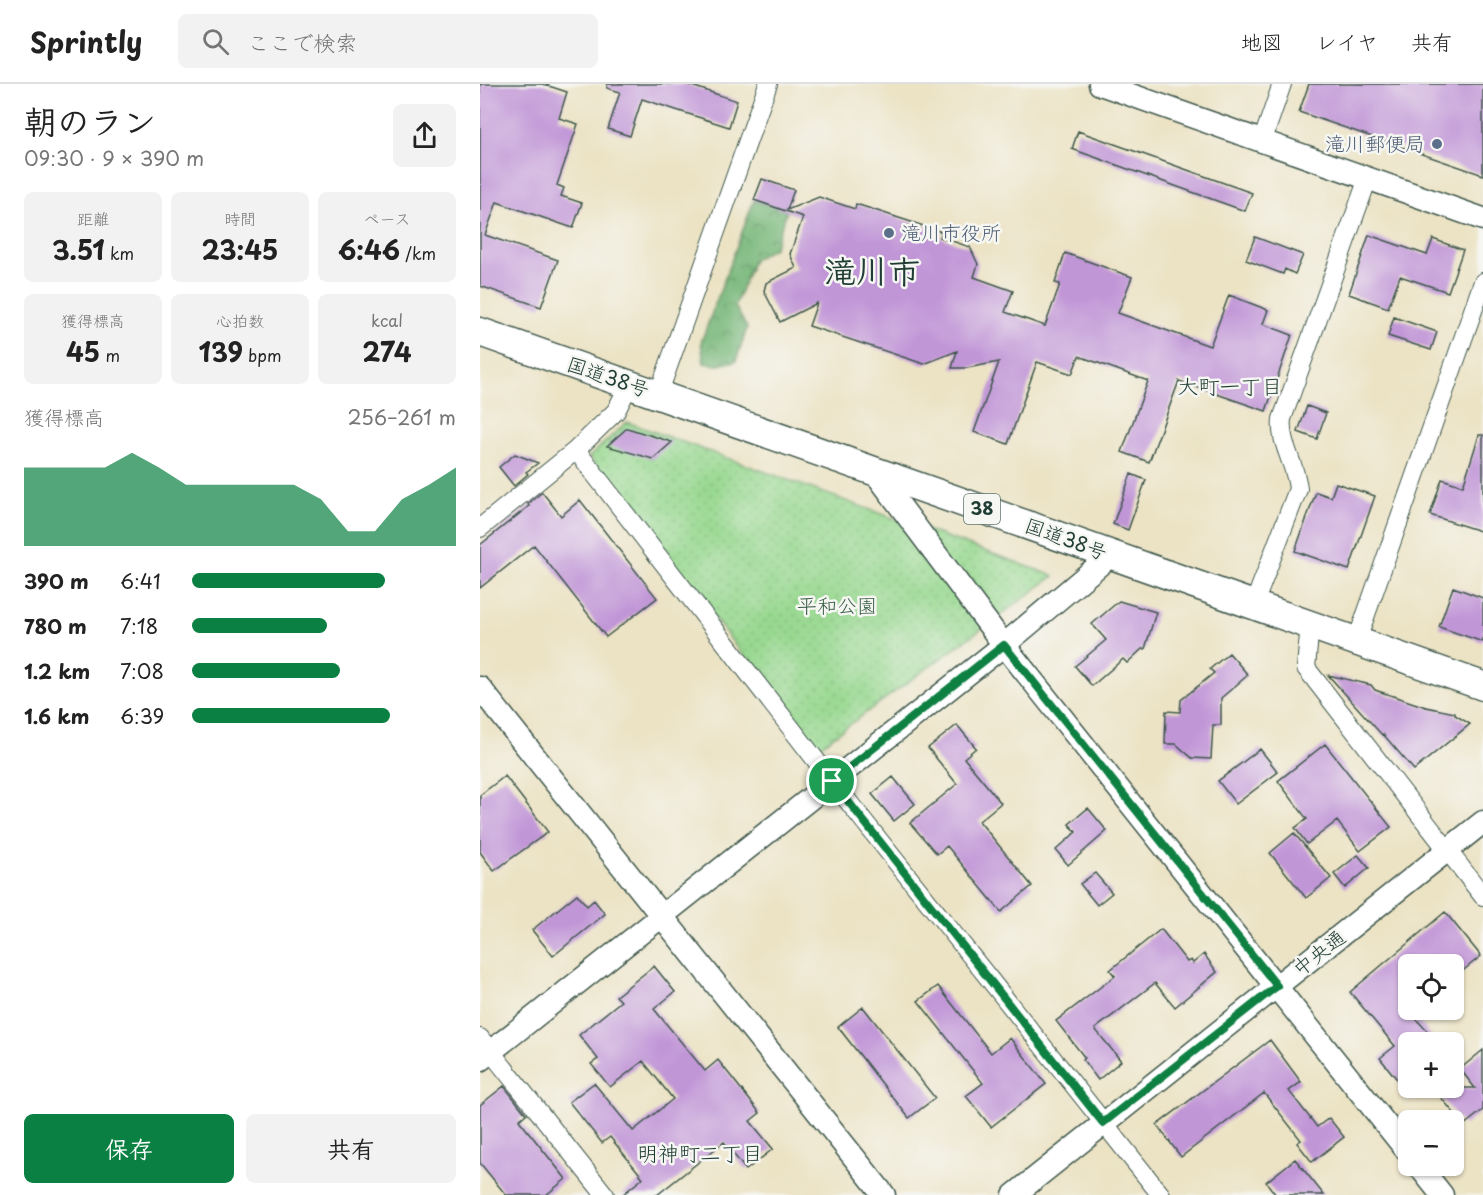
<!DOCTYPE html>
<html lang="ja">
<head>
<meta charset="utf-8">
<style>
	:root { --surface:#fff; --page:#f2f2f2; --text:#222; --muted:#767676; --line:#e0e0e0; --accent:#0b8043 }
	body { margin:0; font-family:"Playpen Sans","Klee One",sans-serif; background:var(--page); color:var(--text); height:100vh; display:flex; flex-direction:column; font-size:22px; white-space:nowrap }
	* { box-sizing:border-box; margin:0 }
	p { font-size:20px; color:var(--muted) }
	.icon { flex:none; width:33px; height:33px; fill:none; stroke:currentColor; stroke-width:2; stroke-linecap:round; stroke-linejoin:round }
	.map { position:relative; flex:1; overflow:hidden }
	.panel { display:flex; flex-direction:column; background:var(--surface); width:480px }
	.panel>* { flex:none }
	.tools { position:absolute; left:918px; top:870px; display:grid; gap:12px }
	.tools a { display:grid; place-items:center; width:66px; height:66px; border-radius:9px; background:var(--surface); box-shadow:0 2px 4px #0004; font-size:30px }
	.pin { position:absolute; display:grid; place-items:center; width:51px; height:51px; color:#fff; margin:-26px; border:3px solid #fff; border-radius:50%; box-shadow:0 2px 6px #0007 }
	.round { display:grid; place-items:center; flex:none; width:63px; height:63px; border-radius:9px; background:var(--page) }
	.head { display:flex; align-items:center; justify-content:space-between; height:102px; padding:0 24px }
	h1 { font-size:33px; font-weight:700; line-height:45px }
	.metrics { display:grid; grid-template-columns:repeat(3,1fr); gap:9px; height:102px; padding:6px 24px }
	.metrics div { display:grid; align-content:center; border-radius:9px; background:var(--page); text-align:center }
	.metrics b { font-size:26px; font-weight:700 }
	.metrics small { font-size:16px; font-weight:400 }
	.metrics p { font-size:16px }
	.chart { height:168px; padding:12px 24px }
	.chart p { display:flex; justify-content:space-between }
	.chart svg { width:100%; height:108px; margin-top:6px; fill:var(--accent); opacity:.7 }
	.primary-button { display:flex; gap:12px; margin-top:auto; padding:12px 24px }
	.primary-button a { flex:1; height:69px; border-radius:9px; background:var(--accent); color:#fff; font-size:24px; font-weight:700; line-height:69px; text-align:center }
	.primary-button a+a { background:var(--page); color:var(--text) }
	ul { padding:0 24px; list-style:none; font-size:20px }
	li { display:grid; grid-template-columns:96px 72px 1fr; align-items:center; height:45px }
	li i { height:15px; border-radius:8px; background:var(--accent) }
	header { display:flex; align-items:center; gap:36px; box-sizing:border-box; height:84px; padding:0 30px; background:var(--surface); border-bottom:2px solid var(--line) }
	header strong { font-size:28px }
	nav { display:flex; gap:33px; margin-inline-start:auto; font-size:21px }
	.search { width:420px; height:54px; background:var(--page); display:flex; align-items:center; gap:15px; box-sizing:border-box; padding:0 21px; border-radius:9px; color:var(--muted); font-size:22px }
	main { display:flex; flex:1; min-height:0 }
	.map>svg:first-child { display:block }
	.forest { fill:url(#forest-crowns); stroke:#4c7a57; stroke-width:1.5 }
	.park { fill:url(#park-dots); stroke:#5b8a62; stroke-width:1.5 }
	.building { fill:#c196d7 }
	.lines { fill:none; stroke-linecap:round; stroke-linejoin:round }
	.minor-casing { stroke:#3e564a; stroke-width:20 }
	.tertiary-casing { stroke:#3e564a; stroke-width:25 }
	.trunk-casing { stroke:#3e564a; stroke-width:31 }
	.minor { stroke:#fff; stroke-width:18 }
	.tertiary { stroke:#fff; stroke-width:22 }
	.trunk { stroke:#fff; stroke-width:28 }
	.route-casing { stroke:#fff; stroke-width:12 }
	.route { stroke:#0b8043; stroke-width:8 }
	.service-dot { fill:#5c6f8a; stroke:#f6f6f2; stroke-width:2 }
	.labels { text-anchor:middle; stroke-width:5; stroke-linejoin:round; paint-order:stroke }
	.shield { fill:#f6f6f2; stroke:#60746d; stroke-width:1.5 }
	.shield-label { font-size:18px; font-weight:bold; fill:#1f3d34 }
	.service-label { font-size:20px; fill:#4e5e75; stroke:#f6f6f2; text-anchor:end }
	.street-label { font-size:20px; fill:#1f3d34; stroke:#f6f6f2 }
	.park-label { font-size:20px; fill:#375c46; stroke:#f6f6f2 }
	.neighbourhood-label { font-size:21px; fill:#1f3d34; stroke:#f6f6f2 }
	.town-label { font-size:32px; font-weight:bold; fill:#1f3d34; stroke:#f6f6f2 }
</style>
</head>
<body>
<header>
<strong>Sprintly</strong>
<div class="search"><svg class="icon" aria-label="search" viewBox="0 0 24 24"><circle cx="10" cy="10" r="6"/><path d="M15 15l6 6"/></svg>ここで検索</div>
<nav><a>地図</a><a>レイヤ</a><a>共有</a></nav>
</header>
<main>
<section class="panel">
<div class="head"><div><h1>朝のラン</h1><p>09:30 · 9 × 390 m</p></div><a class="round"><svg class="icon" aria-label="share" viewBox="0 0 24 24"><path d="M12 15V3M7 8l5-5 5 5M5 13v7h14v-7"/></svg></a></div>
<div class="metrics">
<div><p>距離</p><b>3.51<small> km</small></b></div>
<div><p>時間</p><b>23:45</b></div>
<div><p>ペース</p><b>6:46<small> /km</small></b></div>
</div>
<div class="metrics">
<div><p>獲得標高</p><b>45<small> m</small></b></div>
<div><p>心拍数</p><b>139<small> bpm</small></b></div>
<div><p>kcal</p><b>274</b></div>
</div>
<div class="chart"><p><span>獲得標高</span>256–261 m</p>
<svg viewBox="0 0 160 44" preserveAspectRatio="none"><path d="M0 44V12L10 12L20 12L30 12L40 6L50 12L60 19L70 19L80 19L90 19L100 19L110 25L120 38L130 38L140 25L150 19L160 12V44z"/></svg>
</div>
<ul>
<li><b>390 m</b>6:41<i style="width:73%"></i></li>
<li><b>780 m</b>7:18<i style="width:51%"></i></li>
<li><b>1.2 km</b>7:08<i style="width:56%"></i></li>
<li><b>1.6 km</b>6:39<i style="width:75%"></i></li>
</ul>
<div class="primary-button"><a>保存</a><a>共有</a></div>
</section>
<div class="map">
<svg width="1003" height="1111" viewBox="0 0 1003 1111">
	<defs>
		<pattern id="forest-crowns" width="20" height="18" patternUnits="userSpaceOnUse" patternTransform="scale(1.5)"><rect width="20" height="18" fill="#79b87a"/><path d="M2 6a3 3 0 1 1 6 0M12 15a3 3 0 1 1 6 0" fill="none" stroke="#639765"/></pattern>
		<pattern id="park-dots" width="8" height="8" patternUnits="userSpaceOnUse" patternTransform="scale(1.5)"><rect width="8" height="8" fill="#97d88f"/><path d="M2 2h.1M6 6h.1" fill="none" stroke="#82ba7c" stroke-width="1.8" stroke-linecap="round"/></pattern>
	</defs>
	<rect width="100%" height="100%" fill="#f6f6f2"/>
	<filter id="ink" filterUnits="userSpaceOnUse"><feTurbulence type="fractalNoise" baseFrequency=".0167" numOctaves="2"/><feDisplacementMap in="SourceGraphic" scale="12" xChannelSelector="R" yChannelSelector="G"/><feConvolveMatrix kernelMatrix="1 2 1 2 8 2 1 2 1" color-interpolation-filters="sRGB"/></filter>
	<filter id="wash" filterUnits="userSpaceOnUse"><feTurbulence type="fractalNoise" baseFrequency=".008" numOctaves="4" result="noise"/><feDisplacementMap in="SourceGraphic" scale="24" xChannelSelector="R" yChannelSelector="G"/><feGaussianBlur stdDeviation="1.35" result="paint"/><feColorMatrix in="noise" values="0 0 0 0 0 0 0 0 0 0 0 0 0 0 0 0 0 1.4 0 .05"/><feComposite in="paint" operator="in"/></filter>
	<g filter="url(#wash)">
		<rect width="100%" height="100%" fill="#ece3c5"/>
		<path class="forest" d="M 274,116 L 307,127 L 294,164 L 273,176 L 255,222 L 267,244 L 256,277 L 238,281 L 224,279 L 221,258 Z"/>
		<path class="park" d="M 147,338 L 574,492 L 336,665 L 109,373 Z"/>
		<g id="blocks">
			<path class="building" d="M 0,0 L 63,0 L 87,8 L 79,34 L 98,40 L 77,101 L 84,104 L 81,112 L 102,119 L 93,144 L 17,118 L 5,151 L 78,176 L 61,223 L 0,202 Z
				M 127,0 L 206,0 L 257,17 L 249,43 L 162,15 L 150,52 L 128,45 L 140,8 L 127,4 Z
				M 829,0 L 1003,0 L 1003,91 L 819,28 Z
				M 598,47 L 772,109 L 765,127 L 592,65 Z
				M 282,95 L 314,106 L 307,126 L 339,113 L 375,125 L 376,120 L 462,148 L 460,153 L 490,163 L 498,180 L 494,193 L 533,207 L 525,228 L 565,242 L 580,200 L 575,199 L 585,169 L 652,193 L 638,229 L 730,262 L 749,211 L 788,226 L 783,240 L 812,251 L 786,327 L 699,297 L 669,378 L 642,368 L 668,297 L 599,272 L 592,290 L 557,278 L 528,360 L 494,348 L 519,278 L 487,284 L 472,284 L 477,267 L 444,280 L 329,242 L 337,219 L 300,238 L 284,207 L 286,199 L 316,184 L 310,170 L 323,133 L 274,116 Z
				M 889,151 L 947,171 L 953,155 L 983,166 L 968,208 L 920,192 L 908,224 L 869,210 Z
				M 775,153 L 823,171 L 815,190 L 805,185 L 803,190 L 766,176 Z
				M 914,233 L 957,248 L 951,266 L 908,252 Z
				M 827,322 L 846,329 L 837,355 L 818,348 Z
				M 147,344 L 192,358 L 173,375 L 127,362 Z
				M 999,351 L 1003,351 L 1003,448 L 950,431 L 962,395 L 983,402 Z
				M 35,370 L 58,379 L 46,388 L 48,390 L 34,402 L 19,383 Z
				M 651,390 L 666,396 L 648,446 L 633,440 Z
				M 856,399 L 895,412 L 869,486 L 815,467 L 836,408 L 851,413 Z
				M 62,408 L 81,432 L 100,416 L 177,514 L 126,553 L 54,461 L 0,504 L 0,461 L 49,422 L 48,420 Z
				M 973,503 L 1003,514 L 1003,558 L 959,543 Z
				M 639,517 L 676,528 L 665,565 L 662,565 L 647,579 L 643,575 L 612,602 L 595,582 L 626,556 L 612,540 Z
				M 749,569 L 768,591 L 741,614 L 741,641 L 733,641 L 731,675 L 712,674 L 696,660 L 685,660 L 686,627 L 700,628 L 701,616 L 734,589 L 730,585 Z
				M 848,591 L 891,601 L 895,606 L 946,623 L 975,629 L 975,631 L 990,640 L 934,686 L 903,650 L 902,651 Z
				M 477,641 L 496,664 L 484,674 L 521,719 L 499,737 L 552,802 L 521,828 L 467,762 L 457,770 L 430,739 L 477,700 L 448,664 Z
				M 845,660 L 911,743 L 880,767 L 857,737 L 827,760 L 815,744 L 827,735 L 798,697 Z
				M 780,665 L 798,688 L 756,720 L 738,697 Z
				M 25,692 L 68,748 L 14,787 L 0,768 L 0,711 Z
				M 413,693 L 435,720 L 414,737 L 392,710 Z
				M 608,724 L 627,747 L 588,781 L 576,766 L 596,748 L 589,740 Z
				M 814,749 L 851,794 L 826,814 L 790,769 Z
				M 878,771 L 889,784 L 865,804 L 854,790 Z
				M 615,789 L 632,809 L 617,821 L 600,800 Z
				M 97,810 L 107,822 L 114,816 L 125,830 L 73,872 L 52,846 Z
				M 965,828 L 1001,872 L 974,894 L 974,880 L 928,880 L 928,926 L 957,958 L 928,958 L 928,1009 L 900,974 L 915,962 L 870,908 Z
				M 681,845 L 707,878 L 711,876 L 713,879 L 724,870 L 737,888 L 695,923 L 675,899 L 615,945 L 641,977 L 618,996 L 603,976 L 605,974 L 576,937 L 635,892 L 630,886 Z
				M 174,882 L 195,908 L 174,925 L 225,987 L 238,976 L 280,1029 L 270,1037 L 293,1065 L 266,1086 L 244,1058 L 177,1111 L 142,1111 L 163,1094 L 130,1053 L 122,1059 L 89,1018 L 114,999 L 153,1047 L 193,1015 L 163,977 L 130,1003 L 111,980 L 118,975 L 99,951 L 141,917 L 136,912 Z
				M 458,902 L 511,969 L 530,954 L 566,1000 L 511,1043 L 486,1012 L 503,999 L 438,917 Z
				M 383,923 L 455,1014 L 429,1034 L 358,943 Z
				M 790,956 L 821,998 L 809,1007 L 837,1043 L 849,1034 L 864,1053 L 832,1078 L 817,1059 L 821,1056 L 784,1009 L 701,1073 L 677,1041 Z
				M 1003,966 L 1003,1026 L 984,1041 L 953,1004 L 995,1004 L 980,985 Z
				M 24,1002 L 46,1030 L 39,1036 L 86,1095 L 66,1111 L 26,1111 L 0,1079 L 0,1021 Z
				M 815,1075 L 844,1111 L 796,1111 L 786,1098 Z"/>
		</g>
	</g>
	<g filter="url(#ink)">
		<use href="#blocks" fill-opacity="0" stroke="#3e564a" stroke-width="1.5"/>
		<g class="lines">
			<g class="minor-casing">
				<path id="minor" d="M 782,58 L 802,0
					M 178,311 L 288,0
					M 96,366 L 352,697 L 681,1111
					M 0,444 L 96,366 L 136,327 L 149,301
					M 774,520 L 818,405 C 816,380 799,359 802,335 L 888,94
					M 830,539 L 826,584 L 1003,812
					M 877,556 L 1003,198
					M 0,954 L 125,1111"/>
			</g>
			<g class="tertiary-casing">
				<path id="tertiary" d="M 620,0 L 1003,135
					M 394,387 L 524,561 L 928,1068
					M 0,604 L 404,1111
					M 0,976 L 524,561 L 631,471
					M 939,1082 L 962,1111
					M 534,1111 L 1003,738"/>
			</g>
			<g class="trunk-casing">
				<path id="trunk" d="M 0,248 L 1003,602"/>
			</g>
			<use href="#minor" class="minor"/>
			<use href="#tertiary" class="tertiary"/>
			<use href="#trunk" class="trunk"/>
		</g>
	</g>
	<g class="lines" filter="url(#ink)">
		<g class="route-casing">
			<path id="route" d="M 524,561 L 797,902 L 623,1039 L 352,697 Z"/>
		</g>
		<use href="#route" class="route"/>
	</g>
	<g class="service-dot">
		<circle cx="957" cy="60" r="6"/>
		<circle cx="409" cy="149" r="6"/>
	</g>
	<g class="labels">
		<rect class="shield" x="484" y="410" width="36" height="30" rx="4.5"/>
		<g class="shield-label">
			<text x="502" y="431">38</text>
		</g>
		<g class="service-label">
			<text x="945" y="67">滝川郵便局</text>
			<text x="421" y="156" text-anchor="start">滝川市役所</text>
		</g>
		<g class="street-label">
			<text transform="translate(128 293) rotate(19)" y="7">国道38号</text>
			<text transform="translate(586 455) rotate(20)" y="7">国道38号</text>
			<text transform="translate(839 869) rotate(-38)" y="7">中央通</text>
		</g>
		<g class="park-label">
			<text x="357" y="529">平和公園</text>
		</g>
		<g class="neighbourhood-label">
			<text x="750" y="310">大町一丁目</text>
			<text x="220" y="1077">明神町二丁目</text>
		</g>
		<g class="town-label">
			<text x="392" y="199">滝川市</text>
		</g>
	</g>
</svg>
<div class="tools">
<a><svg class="icon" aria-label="locate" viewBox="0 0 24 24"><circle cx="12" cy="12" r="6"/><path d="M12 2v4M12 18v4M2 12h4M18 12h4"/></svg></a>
<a>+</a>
<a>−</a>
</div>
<div class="pin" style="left:352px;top:697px;background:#1e9e55"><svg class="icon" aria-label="arrive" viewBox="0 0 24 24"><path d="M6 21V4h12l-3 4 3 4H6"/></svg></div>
</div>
</main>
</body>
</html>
